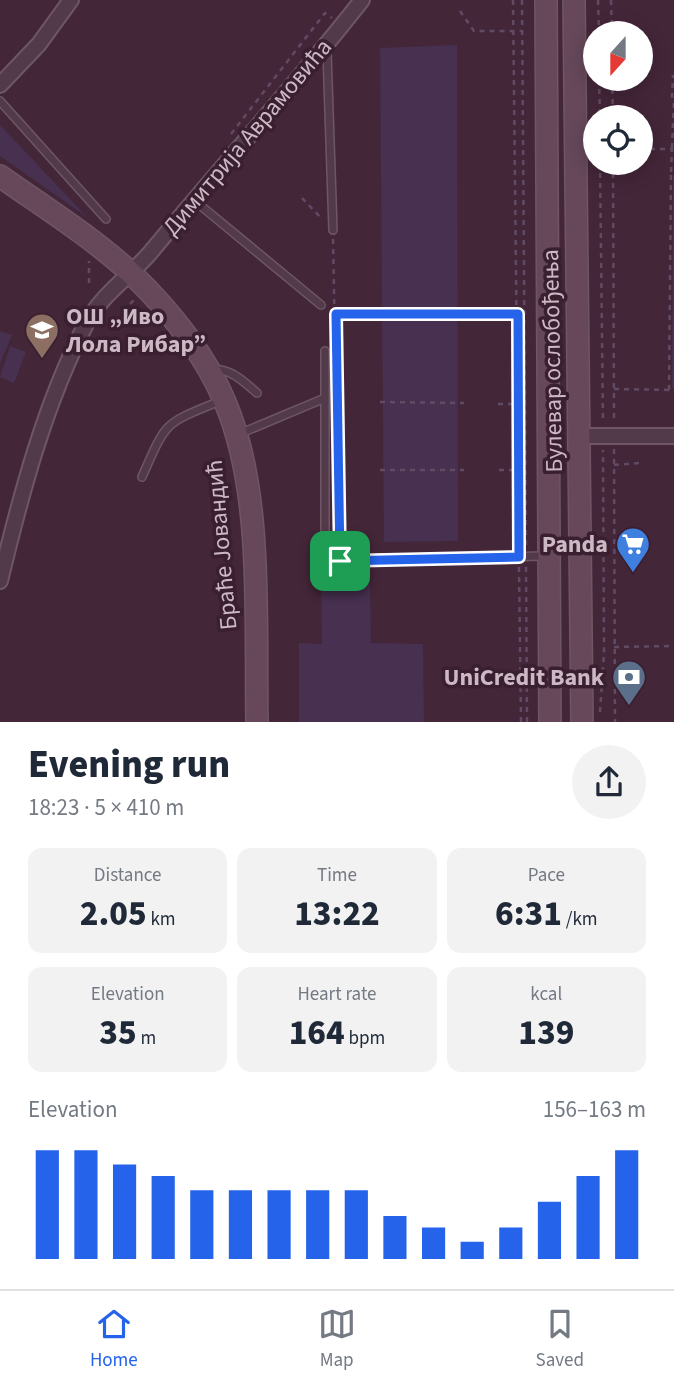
<!DOCTYPE html>
<html lang="en">
<head>
<meta charset="utf-8">
<style>
	:root { --surface:#fff; --page:#f2f2f3; --text:#1f2937; --muted:#747a83; --line:#e0e1e3; --accent:#2563eb }
	body { margin:0; font-family:"Source Sans 3",sans-serif; background:var(--page); color:var(--text); height:100vh; display:flex; flex-direction:column; font-size:26px; white-space:nowrap }
	* { box-sizing:border-box; margin:0 }
	p { font-size:23px; color:var(--muted) }
	.icon { flex:none; width:38px; height:38px; fill:none; stroke:currentColor; stroke-width:2; stroke-linecap:round; stroke-linejoin:round }
	.map { position:relative; height:722px; overflow:hidden }
	.side { display:flex; flex-direction:column; background:var(--surface); flex:1 }
	.side>* { flex:none }
	.needle { width:46px; rotate:201deg }
	.tools { position:absolute; left:583px; top:21px; display:grid; gap:14px }
	.tools a { display:grid; place-items:center; width:70px; height:70px; border-radius:50%; background:var(--surface); box-shadow:0 4px 18px #0003; font-size:35px }
	.pin { position:absolute; display:grid; place-items:center; width:60px; height:60px; color:#fff; margin:-30px; border-radius:14px; box-shadow:0 4px 10px #0006 }
	.round { display:grid; place-items:center; flex:none; width:74px; height:74px; border-radius:37px; background:var(--page) }
	.overview { display:flex; align-items:center; justify-content:space-between; height:119px; padding:0 28px }
	h1 { font-size:38px; font-weight:800; line-height:52px }
	.metrics { display:grid; grid-template-columns:repeat(3,1fr); gap:10px; height:119px; padding:7px 28px }
	.metrics div { display:grid; align-content:center; border-radius:14px; background:var(--page); text-align:center }
	.metrics b { font-size:35px; font-weight:800 }
	.metrics small { font-size:19px; font-weight:400 }
	.metrics p { font-size:19px }
	.chart { height:196px; padding:14px 28px }
	.chart p { display:flex; justify-content:space-between }
	.chart svg { width:100%; height:126px; margin-top:7px; stroke:var(--accent); stroke-width:6 }
	.tab-bar { display:flex; justify-content:space-around; align-items:center; height:98px; border-top:2px solid var(--line); background:var(--surface); font-size:19px; color:var(--muted) }
	.tab-bar a { display:grid; justify-items:center; gap:4px }
	.tab-bar .current { color:var(--accent) }
	.map>svg:first-child { display:block }
	.green { fill:#473050 }
	.lines { fill:none; stroke-linecap:round; stroke-linejoin:round }
	.lane-casing { stroke:#6e5665; stroke-width:10 }
	.street-casing { stroke:#6e5665; stroke-width:18 }
	.secondary-casing { stroke:#6e5665; stroke-width:24 }
	.path { stroke:#614b64; stroke-width:2.5; stroke-dasharray:5 5; stroke-linecap:butt }
	.lane { stroke:#533a4a; stroke-width:7 }
	.street { stroke:#533a4a; stroke-width:14 }
	.secondary { stroke:#66485a; stroke-width:21 }
	.route-casing { stroke:#fff; stroke-width:14 }
	.route { stroke:#2563eb; stroke-width:9 }
	.labels { text-anchor:middle; stroke-width:7; stroke-linejoin:round; paint-order:stroke }
	.street-label { font-size:24px; fill:#cdb8c5; stroke:#391f2f }
	.poi-label { font-size:24px; font-weight:bold; fill:#cdb8c5; stroke:#391f2f; text-anchor:end }
</style>
</head>
<body>
<div class="map">
<svg width="674" height="722" viewBox="0 0 674 722">
	<rect width="100%" height="100%" fill="#442639"/>
	<path class="green" d="M 457,45 L 458,541 L 384,542 L 380,48 Z
		M 0,125 L 87,217 L 0,156 Z
		M 673,175 L 674,175 L 674,388 L 672,388 Z
		M 0,331 L 12,335 L 0,364 Z
		M 10,346 L 26,352 L 14,383 L 0,377 Z
		M 321,581 L 370,581 L 371,643 L 423,644 L 424,722 L 299,722 L 299,643 L 322,644 Z"/>
	<g class="lines">
		<g class="lane-casing">
			<path id="lane" d="M 324,48 L 327,52 L 333,230
				M 0,101 L 106,219
				M 195,201 L 321,305
				M 325,351 L 325,561 L 545,556
				M 212,369 C 231,369 242,380 257,393
				M 239,434 L 325,398
				M 142,477 C 167,420 164,424 220,401"/>
		</g>
		<g class="street-casing">
			<path id="street" d="M 0,85 L 39,44 L 71,0
				M 579,436 L 674,436
				M 0,581 C 21,494 45,403 86,324 C 101,295 129,277 150,253 C 220,168 294,87 362,0"/>
		</g>
		<g class="secondary-casing">
			<path id="secondary" d="M 546,0 L 550,722
				M 574,0 L 582,722
				M 0,176 C 44,207 92,237 132,274 C 169,310 205,354 225,402 C 264,493 255,623 257,722"/>
		</g>
		<path class="path" d="M 513,0 L 519,546
			M 522,0 L 526,546
			M 598,0 L 599,33
			M 611,0 L 612,33
			M 460,11 L 474,31 L 522,31
			M 599,79 L 600,117
			M 612,79 L 613,117
			M 672,98 L 673,75
			M 231,134 L 325,13 L 332,18
			M 672,148 L 674,98
			M 640,149 L 672,149 L 671,172 L 674,172
			M 600,163 L 603,422
			M 613,163 L 614,421
			M 302,198 L 322,219
			M 333,239 L 339,551
			M 89,283 L 89,261
			M 330,310 L 336,314 L 518,315
			M 123,311 L 134,300
			M 614,389 L 674,390
			M 669,390 L 671,172
			M 380,402 L 464,403
			M 498,404 L 518,404
			M 614,449 L 615,722
			M 614,465 L 640,463
			M 380,470 L 464,470
			M 499,470 L 519,470
			M 519,567 L 521,722
			M 526,567 L 527,722
			M 614,647 L 674,646
			M 600,712 L 604,653 L 603,450"/>
		<use href="#lane" class="lane"/>
		<use href="#street" class="street"/>
		<use href="#secondary" class="secondary"/>
	</g>
	<g class="lines">
		<g class="route-casing">
			<path id="route" d="M 336,314 L 518,314 L 519,557 L 340,561 Z"/>
		</g>
		<use href="#route" class="route"/>
	</g>
	<defs>
		<g id="school-pin" transform="scale(1.75)"><path d="M0 17L-7.5 6A9.5 9.5 0 1 1 7.5 6Z" fill="#8d6e63" stroke="#391f2f"/><path d="M0-5L7-2L0 1L-7-2ZM-4 1L0 2.5L4 1V4Q0 6-4 4Z" fill="#fff"/></g>
		<g id="supermarket-pin" transform="scale(1.75)"><path d="M0 17L-7.5 6A9.5 9.5 0 1 1 7.5 6Z" fill="#3f7fe0" stroke="#391f2f"/><path d="M-6-5.5h2.5l.6 2H6L4.5 2H-2.5L-4.4-4H-6ZM-1.5 3.2a1.3 1.3 0 1 0 .1 0ZM3 3.2a1.3 1.3 0 1 0 .1 0Z" fill="#fff"/></g>
		<g id="bank-pin" transform="scale(1.75)"><path d="M0 17L-7.5 6A9.5 9.5 0 1 1 7.5 6Z" fill="#5c6f8a" stroke="#391f2f"/><path d="M-6-4H6V4H-6ZM0-2.3a2.3 2.3 0 1 0 0 4.6a2.3 2.3 0 1 0 0-4.6Z" fill="#fff"/></g>
	</defs>
	<g fill-rule="evenodd">
		<use href="#school-pin" x="42" y="330"/>
		<use href="#supermarket-pin" x="633" y="544"/>
		<use href="#bank-pin" x="629" y="677"/>
	</g>
	<g class="labels">
		<g class="street-label">
			<text transform="translate(247 137) rotate(-50)" y="8">Димитрија Аврамовића</text>
			<text transform="translate(552 361) rotate(-91)" y="8">Булевар ослобођења</text>
			<text transform="translate(221 545) rotate(-95)" y="8">Браће Јовандић</text>
		</g>
		<g class="poi-label">
			<text x="66" y="324" text-anchor="start">ОШ „Иво<tspan x="66" dy="28">Лола Рибар”</tspan></text>
			<text x="608" y="552">Panda</text>
			<text x="604" y="685">UniCredit Bank</text>
		</g>
	</g>
</svg>
<div class="tools">
<a><svg class="needle" viewBox="-14 -14 28 28"><path d="M0-13l5 13h-10z" fill="#e53935"/><path d="M0 13l5-13h-10z" fill="#747a83"/></svg></a>
<a><svg class="icon" aria-label="locate" viewBox="0 0 24 24"><circle cx="12" cy="12" r="6"/><path d="M12 2v4M12 18v4M2 12h4M18 12h4"/></svg></a>
</div>
<div class="pin" style="left:340px;top:561px;background:#1e9e55"><svg class="icon" aria-label="arrive" viewBox="0 0 24 24"><path d="M6 21V4h12l-3 4 3 4H6"/></svg></div>
</div>
<section class="side">
<div class="overview"><div><h1>Evening run</h1><p>18:23 · 5 × 410 m</p></div><a class="round"><svg class="icon" aria-label="share" viewBox="0 0 24 24"><path d="M12 15V3M7 8l5-5 5 5M5 13v7h14v-7"/></svg></a></div>
<div class="metrics">
<div><p>Distance</p><b>2.05<small> km</small></b></div>
<div><p>Time</p><b>13:22</b></div>
<div><p>Pace</p><b>6:31<small> /km</small></b></div>
</div>
<div class="metrics">
<div><p>Elevation</p><b>35<small> m</small></b></div>
<div><p>Heart rate</p><b>164<small> bpm</small></b></div>
<div><p>kcal</p><b>139</b></div>
</div>
<div class="chart"><p><span>Elevation</span>156–163 m</p>
<svg viewBox="0 0 160 44" preserveAspectRatio="none"><path d="M5 44V6M15 44V6M25 44V11M35 44V15M45 44V20M55 44V20M65 44V20M75 44V20M85 44V20M95 44V29M105 44V33M115 44V38M125 44V33M135 44V24M145 44V15M155 44V6"/></svg>
</div>
</section>
<nav class="tab-bar">
<a class="current"><svg class="icon" aria-label="home" viewBox="0 0 24 24"><path d="M3 11l9-7 9 7M6 9v11h12V9"/></svg>Home</a>
<a><svg class="icon" aria-label="map" viewBox="0 0 24 24"><path d="M3 6l6-2 6 2 6-2v14l-6 2-6-2-6 2zM9 4v14M15 6v14"/></svg>Map</a>
<a><svg class="icon" aria-label="saved" viewBox="0 0 24 24"><path d="M7 4h10v16l-5-4-5 4z"/></svg>Saved</a>
</nav>
</body>
</html>
